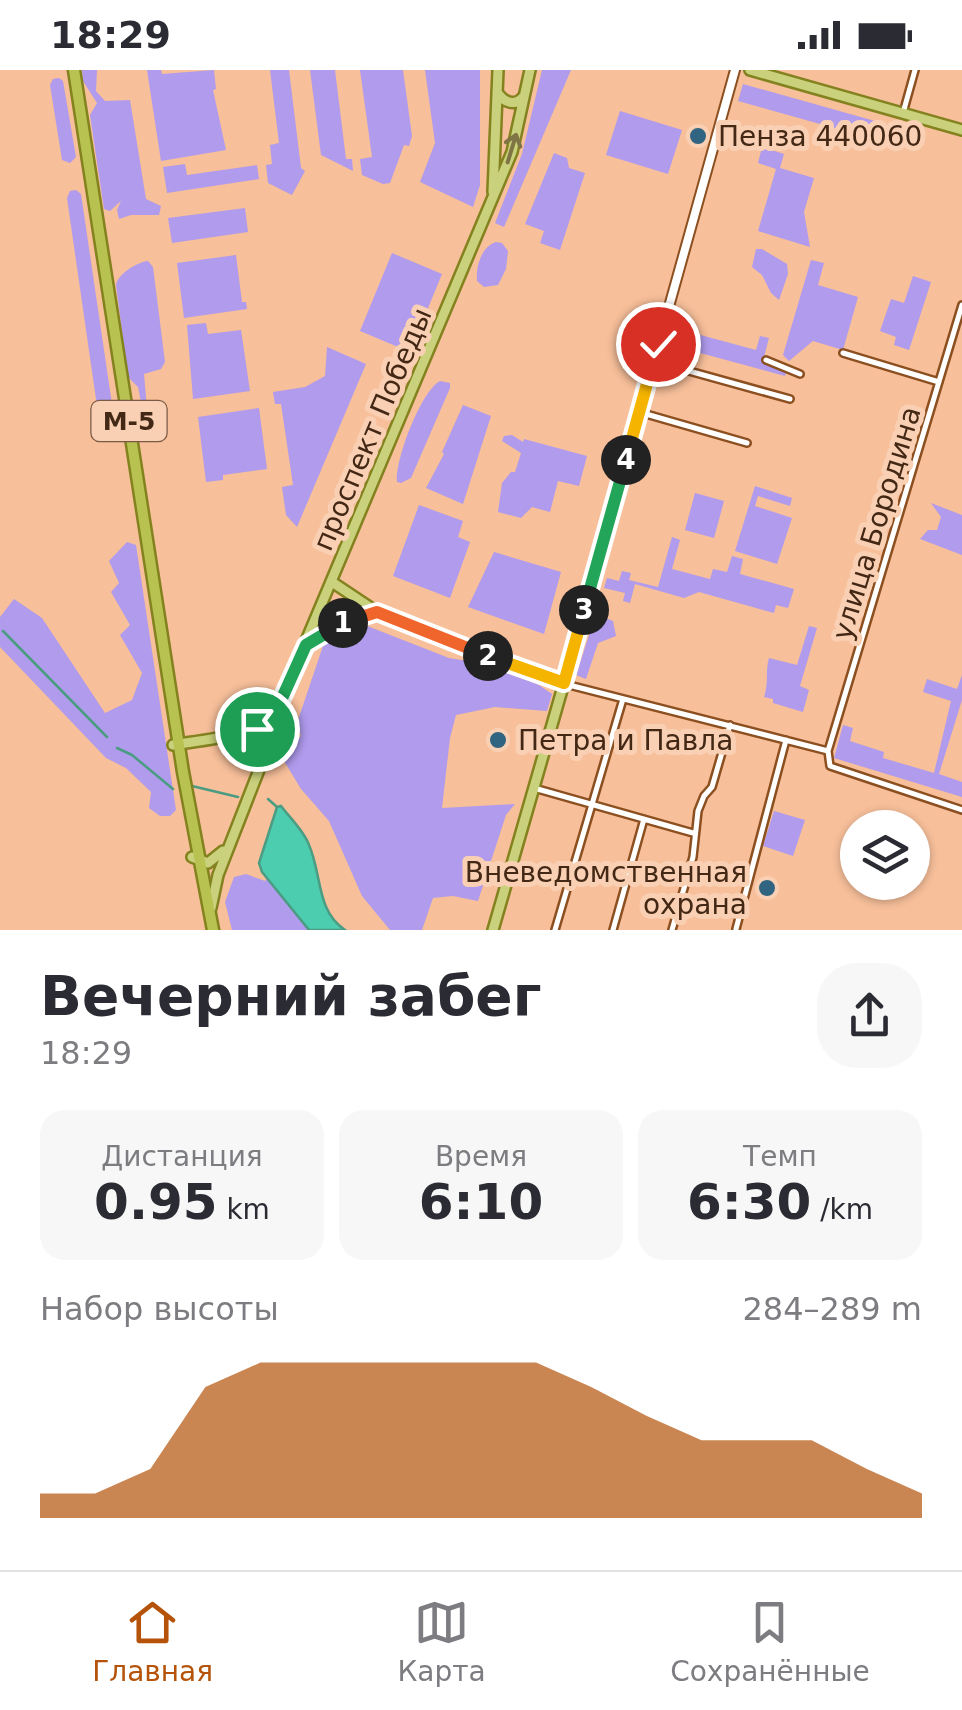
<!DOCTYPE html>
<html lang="ru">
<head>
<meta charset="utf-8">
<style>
	:root { --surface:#fff; --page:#f7f7f7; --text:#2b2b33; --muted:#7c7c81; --line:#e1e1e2; --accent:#b45309 }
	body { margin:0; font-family:"DejaVu Sans",sans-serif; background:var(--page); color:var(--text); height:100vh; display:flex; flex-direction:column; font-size:38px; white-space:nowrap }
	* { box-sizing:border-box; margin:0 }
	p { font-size:32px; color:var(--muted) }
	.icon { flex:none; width:55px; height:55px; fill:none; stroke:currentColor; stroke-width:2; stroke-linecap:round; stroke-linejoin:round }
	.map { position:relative; height:860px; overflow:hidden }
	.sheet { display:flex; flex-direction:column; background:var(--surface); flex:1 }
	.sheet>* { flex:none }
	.fabs { position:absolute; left:840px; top:740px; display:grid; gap:20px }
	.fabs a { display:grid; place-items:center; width:90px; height:90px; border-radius:50%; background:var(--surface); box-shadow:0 2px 8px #0004; font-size:50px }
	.pin { position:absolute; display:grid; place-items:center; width:85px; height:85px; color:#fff; margin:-42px; border:5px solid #fff; border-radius:50%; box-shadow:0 2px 10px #0007 }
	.km { position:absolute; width:50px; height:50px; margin:-25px; border-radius:50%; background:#222; color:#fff; font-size:28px; line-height:50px; text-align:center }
	.round { display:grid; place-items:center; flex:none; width:105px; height:105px; border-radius:40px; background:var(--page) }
	.head { display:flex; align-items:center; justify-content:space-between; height:170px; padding:0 40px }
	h1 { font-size:55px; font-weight:800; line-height:75px }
	.metrics { display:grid; grid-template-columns:repeat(3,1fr); gap:15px; height:170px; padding:10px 40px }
	.metrics div { display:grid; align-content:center; border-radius:25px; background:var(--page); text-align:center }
	.metrics b { font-size:50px; font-weight:800 }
	.metrics small { font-size:28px; font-weight:400 }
	.metrics p { font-size:28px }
	.chart { height:280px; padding:20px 40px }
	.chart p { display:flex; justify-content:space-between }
	.chart svg { width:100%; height:180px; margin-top:10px; fill:var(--accent); opacity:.7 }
	.status { display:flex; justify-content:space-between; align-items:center; height:70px; padding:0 50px; background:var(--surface); direction:ltr }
	.status svg { height:28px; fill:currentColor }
	.menu { display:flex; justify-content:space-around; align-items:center; height:140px; border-top:2px solid var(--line); background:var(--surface); font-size:28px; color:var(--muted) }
	.menu a { display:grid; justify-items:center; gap:5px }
	.menu .on { color:var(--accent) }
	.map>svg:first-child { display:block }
	.green { fill:#b09bed }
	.water { fill:#4dcdb0; stroke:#4a9c82; stroke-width:2.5 }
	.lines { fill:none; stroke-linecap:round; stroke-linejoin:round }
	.stream { stroke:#4a9c82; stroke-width:2.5 }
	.minor-casing { stroke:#8c4f20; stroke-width:10 }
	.secondary-casing { stroke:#8c4f20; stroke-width:12 }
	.primary-casing { stroke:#83821f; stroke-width:14 }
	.trunk-casing { stroke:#83821f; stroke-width:15 }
	.minor { stroke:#fff; stroke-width:5 }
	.secondary { stroke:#fff; stroke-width:8 }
	.primary { stroke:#c9d17c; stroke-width:9 }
	.trunk { stroke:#b7c250; stroke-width:10 }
	.oneway { stroke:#7f7443 }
	.split-1-casing { stroke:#fff; stroke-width:20 }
	.split-2-casing { stroke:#fff; stroke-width:20 }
	.split-3-casing { stroke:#fff; stroke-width:20 }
	.split-4-casing { stroke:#fff; stroke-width:20 }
	.split-5-casing { stroke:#fff; stroke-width:20 }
	.split-1 { stroke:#22a559; stroke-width:12 }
	.split-2 { stroke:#f0652b; stroke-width:12 }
	.split-3 { stroke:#f5b400; stroke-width:12 }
	.split-4 { stroke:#22a559; stroke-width:12 }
	.split-5 { stroke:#f5b400; stroke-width:12 }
	.poi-dot { fill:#306480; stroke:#fad0b4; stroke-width:4 }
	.labels { text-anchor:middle; stroke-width:10; stroke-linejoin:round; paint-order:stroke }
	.shield { fill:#fad0b4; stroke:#7a5a45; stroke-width:2.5 }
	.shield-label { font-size:25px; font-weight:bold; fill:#432815 }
	.poi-label { font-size:28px; fill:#432815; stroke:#fad0b4; text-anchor:start }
	.street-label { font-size:28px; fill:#432815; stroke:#fad0b4 }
</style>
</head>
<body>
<div class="status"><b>18:29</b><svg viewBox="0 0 49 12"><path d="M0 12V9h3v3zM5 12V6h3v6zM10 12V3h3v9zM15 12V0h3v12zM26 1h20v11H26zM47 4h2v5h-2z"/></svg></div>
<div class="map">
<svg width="962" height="860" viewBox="0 0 962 860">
	<rect width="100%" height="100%" fill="#f7bf9a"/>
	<path class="green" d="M 82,0 L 97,0 L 96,21 L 105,31 L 130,30 L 146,129 L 161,136 L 159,145 L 131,145 L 119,149 L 117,140 L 121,131 L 110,141 L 104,139 L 90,45 L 97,33 L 83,11 Z
		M 147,0 L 161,0 L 162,4 L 214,0 L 216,19 L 213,20 L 226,80 L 161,91 Z
		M 270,0 L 289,0 L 301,98 L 305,101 L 292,125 L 268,113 L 266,95 L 272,94 L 270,75 L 279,73 Z
		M 310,0 L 335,0 L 346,89 L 352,89 L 353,101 L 321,85 Z
		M 360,0 L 403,0 L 412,66 L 409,76 L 404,75 L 390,113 L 383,114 L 362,105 L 360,89 L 372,87 Z
		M 425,0 L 480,0 L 480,115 L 473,137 L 420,112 L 435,73 Z
		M 542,0 L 571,0 L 504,157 L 495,153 L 522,84 Z
		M 59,8 L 63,11 L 76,87 L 70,93 L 62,90 L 50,15 L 53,9 Z
		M 743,14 L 907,60 L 902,77 L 738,31 Z
		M 620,41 L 682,60 L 668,104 L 606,85 Z
		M 762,77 L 784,84 L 780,98 L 814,108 L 804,142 L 810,177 L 758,161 L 776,99 L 758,93 Z
		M 554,83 L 567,88 L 569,98 L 585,103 L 560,180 L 540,173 L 544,161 L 525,154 Z
		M 185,94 L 187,105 L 257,95 L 259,109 L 167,123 L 163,97 Z
		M 76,120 L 81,124 L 113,341 L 109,348 L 101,349 L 98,343 L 67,128 L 70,121 Z
		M 245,138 L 248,162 L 172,173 L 168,148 Z
		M 496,172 L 502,173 L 508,181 L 506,199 L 498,215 L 484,217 L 477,211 C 476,196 481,177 496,172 Z
		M 756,179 L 762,179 L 787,194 L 788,204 L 779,230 L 771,223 L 762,205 L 752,197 Z
		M 392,183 L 442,204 L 410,282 L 360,261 Z
		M 236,185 L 242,232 L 246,232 L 247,239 L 184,248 L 177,193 Z
		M 811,190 L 824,193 L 818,215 L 858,227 L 843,280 L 813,271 L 789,291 L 783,285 Z
		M 148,191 L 153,197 L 165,292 L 161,299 L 144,304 L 147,339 L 143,342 L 138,317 L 128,307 L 116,215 C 118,204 137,192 148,191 Z
		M 913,206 L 931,212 L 909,280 L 894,275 L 896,267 L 880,261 L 891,229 L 904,233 Z
		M 206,253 L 208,264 L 241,260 L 250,321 L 193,329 L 187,255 Z
		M 682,260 L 756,280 L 760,266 L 769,268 L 763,291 L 787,298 L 785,306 L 678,277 Z
		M 327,277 L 366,294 L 297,457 L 286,445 L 282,417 L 293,415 L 281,334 L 275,334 L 273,322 L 305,317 L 325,306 Z
		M 440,311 L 450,313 L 450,318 L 411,408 L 401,413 L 397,412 C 395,390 421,321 440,311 Z
		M 463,335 L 491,346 L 463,434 L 426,418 L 444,384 L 442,382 Z
		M 259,338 L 267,399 L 223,405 L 223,410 L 206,412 L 198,347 Z
		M 512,365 L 523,372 L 524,369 L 587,386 L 579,416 L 558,411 L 550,442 L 532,437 L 521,448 L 498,442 L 502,413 L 511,402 L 515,402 L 521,383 L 502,371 L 504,366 Z
		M 755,416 L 792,428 L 790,436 L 758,426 L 755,436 L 792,448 L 777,494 L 735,481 Z
		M 695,423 L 724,431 L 714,468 L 685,460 Z
		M 931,433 L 962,445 L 962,485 L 920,469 L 928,460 L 937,460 L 941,447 Z
		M 419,435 L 463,451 L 458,467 L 470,472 L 450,528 L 393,506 Z
		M 672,467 L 680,470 L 672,499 L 710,509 L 713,499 L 727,502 L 732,486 L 743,489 L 740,504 L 794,519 L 788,538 L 776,535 L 774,543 L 699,522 L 684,528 L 635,514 L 630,533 L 623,531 L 625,523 L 604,518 L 607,508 L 619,511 L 622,501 L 631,503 L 629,510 L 658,517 Z
		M 127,472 L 136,475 L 176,740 L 170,746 L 160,746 L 149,738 L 151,722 L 126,698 L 106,688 L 0,577 L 0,547 L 14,529 L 42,548 L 105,643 L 132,630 L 142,603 L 120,565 L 130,555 L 111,522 L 119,513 L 109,491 Z
		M 494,482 L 561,502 L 544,564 L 468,537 Z
		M 596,544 L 613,551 L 616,566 L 598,573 L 586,609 L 576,605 Z
		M 357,552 L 449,588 L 493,595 L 539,615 L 552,624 L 547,641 L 495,637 L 456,645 L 450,668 L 442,738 L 515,734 L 506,745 L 478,831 L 453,826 L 433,828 L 422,860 L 390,860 L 362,826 L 329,751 L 301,719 L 284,691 L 289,677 L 301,666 L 297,653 L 325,570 Z
		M 809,556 L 817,558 L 800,616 L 809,620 L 803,642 L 773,633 L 773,629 L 764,627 C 769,613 765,601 769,588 L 797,595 Z
		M 962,605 L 962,630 L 939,704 L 962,712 L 962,727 L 834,688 L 843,655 L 853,658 L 850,671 L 884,682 L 883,688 L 934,703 L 951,631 L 923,622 L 927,609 L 957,619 Z
		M 774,741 L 805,750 L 793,786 L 763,776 Z
		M 246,804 L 265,811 L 267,808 L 309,860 L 232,860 L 225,832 L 234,807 Z"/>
	<path class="water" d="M 281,736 C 290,748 304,761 309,775 C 322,804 316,841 345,860 L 309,860 L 262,802 L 259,793 L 277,737 Z"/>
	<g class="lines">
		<path class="stream" d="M 3,561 L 107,667
			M 117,678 L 132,685 L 173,719
			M 192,716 L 238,727
			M 268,729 L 277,737"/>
		<g class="minor-casing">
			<path id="minor" d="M 903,43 L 915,0
				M 962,235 L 828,681 L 830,696 L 962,740
				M 843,283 L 939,312
				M 766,290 L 800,304
				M 653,291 L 790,329
				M 639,342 L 747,373
				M 565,614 L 828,681
				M 534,718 L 693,763
				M 736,859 L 786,670
				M 555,860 L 623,629
				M 613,860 L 644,749
				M 672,860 L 693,787 L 698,741 L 704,726 L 712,717 L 730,655"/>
		</g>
		<g class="secondary-casing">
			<path id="secondary" d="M 564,613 L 735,0"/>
		</g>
		<g class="primary-casing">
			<path id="primary" d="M 750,0 L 962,60
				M 497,22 C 504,33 516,37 524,26
				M 493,122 L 498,0
				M 332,512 L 377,542 L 564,613 L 493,860
				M 308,573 L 348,550 L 377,542
				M 173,675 C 202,670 259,666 276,642 L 512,82 L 530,0
				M 192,787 L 208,793 L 223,781
				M 211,838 L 218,805 L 282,641"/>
		</g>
		<g class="trunk-casing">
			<path id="trunk" d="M 74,0 L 183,702 L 213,860"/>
		</g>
		<use href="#minor" class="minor"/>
		<use href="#secondary" class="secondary"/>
		<use href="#primary" class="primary"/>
		<use href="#trunk" class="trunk"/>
	</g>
	<defs><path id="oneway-shaft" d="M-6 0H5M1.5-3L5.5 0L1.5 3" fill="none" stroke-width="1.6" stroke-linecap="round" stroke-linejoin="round" transform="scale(2.5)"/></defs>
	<use class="oneway" href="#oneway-shaft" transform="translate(512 78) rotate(-73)"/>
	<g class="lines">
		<g class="split-1-casing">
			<path id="split-1" d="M 257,659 L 250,660 L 266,654 L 274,646 L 306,575 L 343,553"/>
		</g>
		<g class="split-2-casing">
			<path id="split-2" d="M 343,553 L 377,542 L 488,586"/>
		</g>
		<g class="split-3-casing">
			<path id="split-3" d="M 488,586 L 564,613 L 584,540"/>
		</g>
		<g class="split-4-casing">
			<path id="split-4" d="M 584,540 L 626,390"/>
		</g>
		<g class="split-5-casing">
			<path id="split-5" d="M 626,390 L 658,274"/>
		</g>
		<use href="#split-1" class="split-1"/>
		<use href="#split-2" class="split-2"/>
		<use href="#split-3" class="split-3"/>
		<use href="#split-4" class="split-4"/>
		<use href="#split-5" class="split-5"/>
	</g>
	<g class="poi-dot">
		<circle cx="698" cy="66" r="10"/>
		<circle cx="498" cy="670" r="10"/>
		<circle cx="767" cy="818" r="10"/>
	</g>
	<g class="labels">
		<rect class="shield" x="91.5" y="331" width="75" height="40" rx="8"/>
		<g class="shield-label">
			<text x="129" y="360">М-5</text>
		</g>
		<g class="poi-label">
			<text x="718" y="76">Пенза 440060</text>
			<text x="518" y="680">Петра и Павла</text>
			<text x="747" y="812" text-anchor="end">Вневедомственная<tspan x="747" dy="32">охрана</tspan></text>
		</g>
		<g class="street-label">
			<text transform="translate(372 359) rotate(-67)" y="10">проспект Победы</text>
			<text transform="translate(876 453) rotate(-73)" y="10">улица Бородина</text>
		</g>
	</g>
</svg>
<div class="fabs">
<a><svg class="icon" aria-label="layers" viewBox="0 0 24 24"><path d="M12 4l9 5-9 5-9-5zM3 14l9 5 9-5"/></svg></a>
</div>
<div class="pin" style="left:257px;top:659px;background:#1e9e55"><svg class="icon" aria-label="arrive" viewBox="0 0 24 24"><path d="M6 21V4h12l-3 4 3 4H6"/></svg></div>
<div class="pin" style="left:658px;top:274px;background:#d93025"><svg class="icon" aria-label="check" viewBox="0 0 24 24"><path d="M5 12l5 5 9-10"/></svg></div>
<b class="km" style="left:343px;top:553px">1</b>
<b class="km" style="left:488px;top:586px">2</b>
<b class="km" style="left:584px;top:540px">3</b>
<b class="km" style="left:626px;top:390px">4</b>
</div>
<section class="sheet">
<div class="head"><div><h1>Вечерний забег</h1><p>18:29</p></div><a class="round"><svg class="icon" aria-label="share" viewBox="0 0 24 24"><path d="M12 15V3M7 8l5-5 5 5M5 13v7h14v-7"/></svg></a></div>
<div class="metrics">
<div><p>Дистанция</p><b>0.95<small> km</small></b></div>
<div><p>Время</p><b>6:10</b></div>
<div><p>Темп</p><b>6:30<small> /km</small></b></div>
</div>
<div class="chart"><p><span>Набор высоты</span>284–289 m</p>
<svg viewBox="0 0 160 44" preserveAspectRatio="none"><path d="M0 44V38L10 38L20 32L30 12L40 6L50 6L60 6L70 6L80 6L90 6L100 12L110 19L120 25L130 25L140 25L150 32L160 38V44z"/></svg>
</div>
</section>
<nav class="menu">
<a class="on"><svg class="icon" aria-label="home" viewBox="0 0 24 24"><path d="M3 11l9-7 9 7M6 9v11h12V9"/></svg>Главная</a>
<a><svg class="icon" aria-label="map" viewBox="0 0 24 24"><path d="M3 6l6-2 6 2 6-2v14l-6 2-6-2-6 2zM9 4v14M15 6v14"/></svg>Карта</a>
<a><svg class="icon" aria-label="saved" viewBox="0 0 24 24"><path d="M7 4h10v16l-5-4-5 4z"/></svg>Сохранённые</a>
</nav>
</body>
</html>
